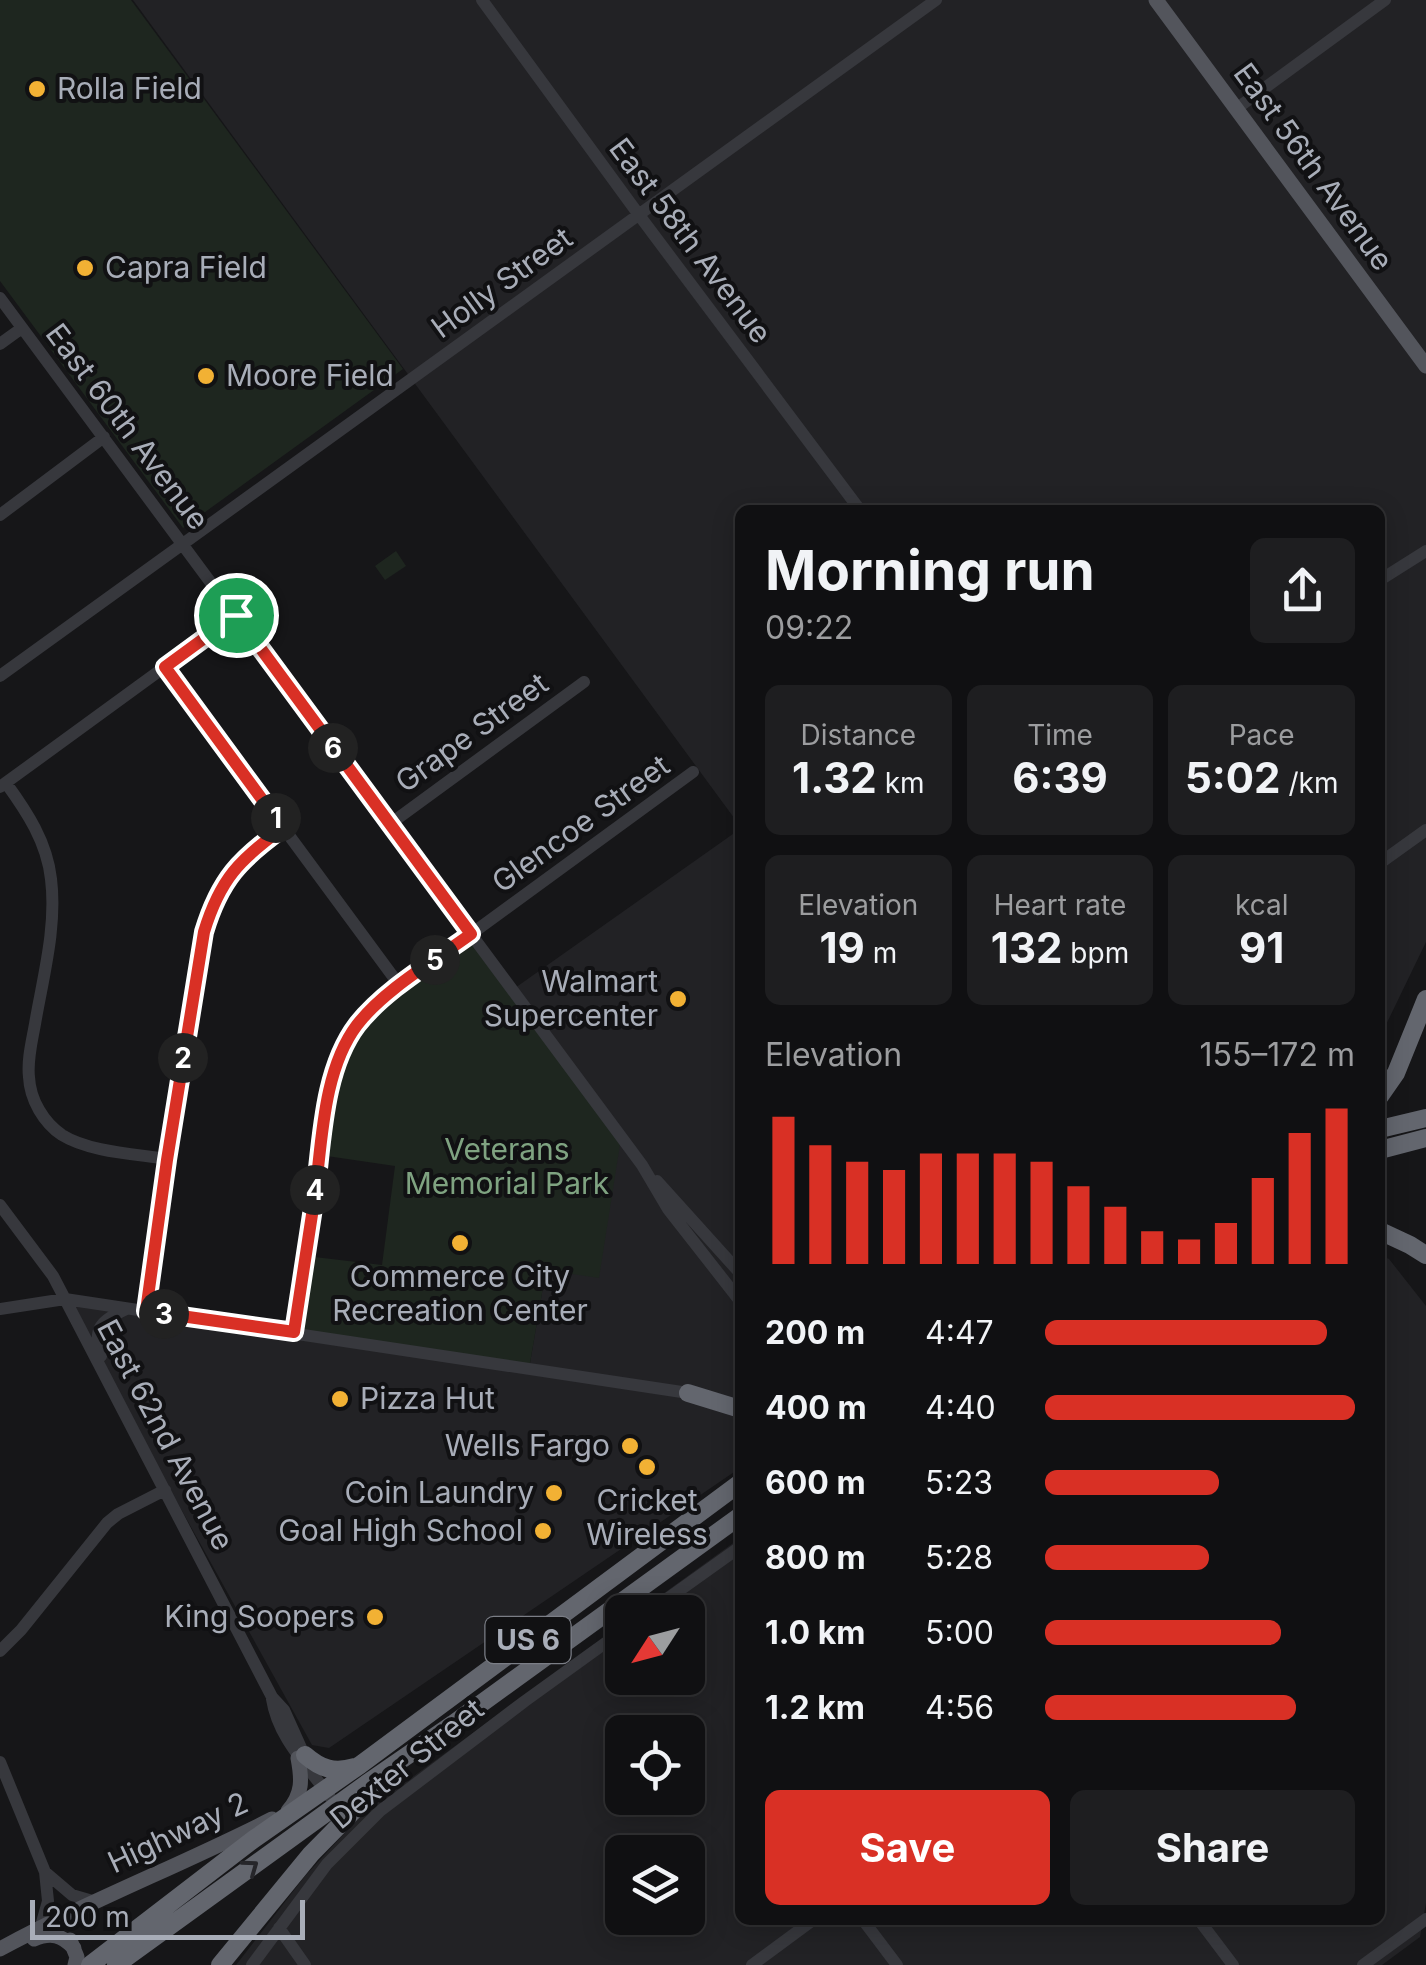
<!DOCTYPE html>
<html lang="en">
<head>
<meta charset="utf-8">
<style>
	:root { --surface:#101012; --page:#1e1e20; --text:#f1f3f6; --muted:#9c9d9f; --line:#303032; --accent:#d93025 }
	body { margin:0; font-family:Inter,sans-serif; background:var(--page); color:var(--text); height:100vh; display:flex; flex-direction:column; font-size:38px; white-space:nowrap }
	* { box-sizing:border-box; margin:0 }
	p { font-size:32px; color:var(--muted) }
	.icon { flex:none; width:55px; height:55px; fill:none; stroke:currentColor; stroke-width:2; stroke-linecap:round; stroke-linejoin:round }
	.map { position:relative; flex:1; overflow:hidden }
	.panel { position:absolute; left:735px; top:505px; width:650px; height:1420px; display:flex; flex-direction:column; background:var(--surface); border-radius:15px; box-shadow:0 5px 25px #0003,0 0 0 2px var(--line) }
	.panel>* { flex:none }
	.needle { width:65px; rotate:234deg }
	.tools { position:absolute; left:605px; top:1595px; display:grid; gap:20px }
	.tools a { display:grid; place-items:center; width:100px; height:100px; border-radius:15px; background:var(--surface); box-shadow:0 5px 25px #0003,0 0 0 2px var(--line); font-size:50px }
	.scale { position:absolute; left:30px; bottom:25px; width:275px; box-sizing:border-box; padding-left:10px; border:5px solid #a8adb8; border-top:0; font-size:28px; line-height:35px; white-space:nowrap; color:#a8adb8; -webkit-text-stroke:8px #111113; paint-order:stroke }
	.pin { position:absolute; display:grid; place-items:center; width:85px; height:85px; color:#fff; margin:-42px; border:5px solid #fff; border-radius:50%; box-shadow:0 2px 10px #0007 }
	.km { position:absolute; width:50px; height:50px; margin:-25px; border-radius:50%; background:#222; color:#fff; font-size:28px; line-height:50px; text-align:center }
	.round { display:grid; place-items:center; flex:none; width:105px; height:105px; border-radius:15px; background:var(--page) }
	.head { display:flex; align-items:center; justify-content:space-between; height:170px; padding:0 30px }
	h1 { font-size:55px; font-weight:700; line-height:75px }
	.figures { display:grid; grid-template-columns:repeat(3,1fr); gap:15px; height:170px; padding:10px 30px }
	.figures div { display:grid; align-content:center; border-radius:15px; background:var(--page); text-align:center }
	.figures b { font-size:42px; font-weight:700 }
	.figures small { font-size:28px; font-weight:400 }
	.figures p { font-size:28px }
	.chart { height:280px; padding:20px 30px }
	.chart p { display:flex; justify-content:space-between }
	.chart svg { width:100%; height:180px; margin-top:10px; stroke:var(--accent); stroke-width:6 }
	.action { display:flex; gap:20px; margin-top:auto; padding:20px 30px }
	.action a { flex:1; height:115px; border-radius:15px; background:var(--accent); color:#fff; font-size:40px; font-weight:700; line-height:115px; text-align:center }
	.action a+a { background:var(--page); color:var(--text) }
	ul { padding:0 30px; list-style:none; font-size:32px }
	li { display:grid; grid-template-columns:160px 120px 1fr; align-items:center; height:75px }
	li i { height:25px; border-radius:12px; background:var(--accent) }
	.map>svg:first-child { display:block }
	.built { fill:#222225; fill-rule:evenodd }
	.green { fill:#1e261f }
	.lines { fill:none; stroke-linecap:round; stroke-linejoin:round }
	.minor { stroke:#37383d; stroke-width:12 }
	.major { stroke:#53555c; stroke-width:15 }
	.highway { stroke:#63666e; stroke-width:18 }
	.oneway { stroke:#26262a }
	.route-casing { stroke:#fff; stroke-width:20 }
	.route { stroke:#d93025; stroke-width:12 }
	.poi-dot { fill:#f2b134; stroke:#111113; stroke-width:4 }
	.labels { text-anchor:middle; stroke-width:8; stroke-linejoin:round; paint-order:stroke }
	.shield { fill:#111113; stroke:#7b7e86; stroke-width:2.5 }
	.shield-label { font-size:28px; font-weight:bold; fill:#a8adb8 }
	.poi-label { font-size:30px; fill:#a8adb8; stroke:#111113; text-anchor:end }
	.street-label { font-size:30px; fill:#a8adb8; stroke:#111113 }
	.park-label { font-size:30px; fill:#7fa381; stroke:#111113 }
</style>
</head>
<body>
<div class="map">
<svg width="1426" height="1965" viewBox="0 0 1426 1965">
	<rect width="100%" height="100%" fill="#161618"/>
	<path class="built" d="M 133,0 L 1426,0 L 1426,942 L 1382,1033 L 1380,1035 L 1380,510 L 740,510 L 740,826 Z
		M 740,829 L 740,1468 L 329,1748 L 312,1745 L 65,1300 L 529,1369 L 546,1269 L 599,1277 L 515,988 Z
		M 1380,1255 L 1389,1259 L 1426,1306 L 1426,1903 L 1420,1937 L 1382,1965 L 236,1965 L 305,1876 L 362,1814 L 622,1624 L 622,1678 L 688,1678 L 688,1612 L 638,1612 L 740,1538 L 740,1920 L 1380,1920 ZM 622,1732 L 688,1732 L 688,1798 L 622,1798 ZM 622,1852 L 688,1852 L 688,1918 L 622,1918 Z"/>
	<path class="green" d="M 0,0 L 131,0 L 403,369 L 183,528 L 0,281 Z
		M 396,551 L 406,566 L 385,580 L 375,566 Z
		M 471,934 L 621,1138 L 599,1278 L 546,1270 L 529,1369 L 294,1332 L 306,1256 L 382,1265 L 395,1166 L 320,1155 L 333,1072 L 355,1028 Z"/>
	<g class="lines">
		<path class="minor" d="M 482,0 L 639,215 L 860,510
			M 1236,109 L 1385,0
			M 0,298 L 642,1165 L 668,1209 L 740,1301
			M 0,344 L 22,328
			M 0,515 L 104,437
			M 1380,580 L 1426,551
			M 165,667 L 400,986
			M 0,676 L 936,0
			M 6,783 C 27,812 47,842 51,879 C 57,927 43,977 35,1024 C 32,1041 27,1060 29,1077 C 30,1100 44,1123 62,1135 C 89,1152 136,1154 167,1159
			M 0,787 L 236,615
			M 390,824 L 584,682
			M 1380,863 L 1426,830
			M 657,1181 L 740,1273
			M 0,1205 L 53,1276 L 272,1697 L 284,1710 L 306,1759
			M 0,1309 L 65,1299 L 695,1394
			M 146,1311 L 167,1159 L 204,931 C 220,879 240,859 283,828
			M 294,1332 L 333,1072 C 346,1034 370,1011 400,986 L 693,772
			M 101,1356 C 92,1328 101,1321 126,1309
			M 649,1612 L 740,1547
			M 0,1651 L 21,1630 L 107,1523 L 118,1514 L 165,1490
			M 272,1699 C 278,1738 308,1766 330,1797
			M 0,1762 L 45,1872 L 48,1901 L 41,1926
			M 45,1872 L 72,1895 L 96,1902
			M 863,1920 L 897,1965
			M 1199,1920 L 1233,1965
			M 279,1928 L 305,1965
			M 252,1965 L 327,1864 L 380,1811 L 525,1701 L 622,1631
			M 752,1965 L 813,1920
			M 1363,1965 L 1426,1919"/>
		<path class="major" d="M 1156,0 L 1426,366
			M 288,1811 C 303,1794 302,1779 298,1758
			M 34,1939 C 51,1932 62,1935 74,1948
			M 70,1940 L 77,1957 L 75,1965
			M 0,1949 C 88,1901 182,1865 272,1819"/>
		<path class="highway" d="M 1380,1096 L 1396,1073 L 1426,999
			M 1380,1129 L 1426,1118
			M 1380,1150 L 1426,1138
			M 1380,1231 L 1410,1245 L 1426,1255
			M 688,1393 L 740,1409
			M 305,1755 C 321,1769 334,1773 355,1767
			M 90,1965 L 254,1839 L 360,1765 L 740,1483
			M 116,1965 L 366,1784 L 453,1724 L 740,1516
			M 220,1965 L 311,1854 L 376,1788"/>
	</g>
	<defs><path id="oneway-chevron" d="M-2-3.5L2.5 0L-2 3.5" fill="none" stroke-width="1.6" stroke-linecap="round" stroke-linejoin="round" transform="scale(2.5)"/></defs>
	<use class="oneway" href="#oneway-chevron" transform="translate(251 1867) rotate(-36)"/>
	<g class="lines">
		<g class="route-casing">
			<path id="route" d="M 236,615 L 471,934 C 434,961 384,990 357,1025 C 323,1070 322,1141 315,1195 C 308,1241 301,1287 294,1332 L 146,1311 L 167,1160 L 204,932 C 220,879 240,859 283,828 L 165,667 Z"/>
		</g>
		<use href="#route" class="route"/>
	</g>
	<g class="poi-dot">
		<circle cx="37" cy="89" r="10"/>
		<circle cx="85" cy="268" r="10"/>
		<circle cx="206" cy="376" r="10"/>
		<circle cx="678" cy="999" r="10"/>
		<circle cx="460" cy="1243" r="10"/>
		<circle cx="340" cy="1399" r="10"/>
		<circle cx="630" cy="1446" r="10"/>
		<circle cx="647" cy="1467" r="10"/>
		<circle cx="554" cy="1493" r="10"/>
		<circle cx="543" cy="1531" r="10"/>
		<circle cx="375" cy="1617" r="10"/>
	</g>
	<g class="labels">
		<rect class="shield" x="485.5" y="1617" width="85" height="46" rx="8"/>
		<g class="shield-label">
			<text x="528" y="1650">US 6</text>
		</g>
		<g class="poi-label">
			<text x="57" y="99" text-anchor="start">Rolla Field</text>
			<text x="105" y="278" text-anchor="start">Capra Field</text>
			<text x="226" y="386" text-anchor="start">Moore Field</text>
			<text x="658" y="992">Walmart<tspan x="658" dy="34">Supercenter</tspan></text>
			<text x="460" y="1287" text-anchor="middle">Commerce City<tspan x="460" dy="34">Recreation Center</tspan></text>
			<text x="360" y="1409" text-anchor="start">Pizza Hut</text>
			<text x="610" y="1456">Wells Fargo</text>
			<text x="534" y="1503">Coin Laundry</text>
			<text x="647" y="1511" text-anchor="middle">Cricket<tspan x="647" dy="34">Wireless</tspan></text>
			<text x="523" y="1541">Goal High School</text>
			<text x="355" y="1627">King Soopers</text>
		</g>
		<g class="street-label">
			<text transform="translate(1313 167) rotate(54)" y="10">East 56th Avenue</text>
			<text transform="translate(690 241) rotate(53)" y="10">East 58th Avenue</text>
			<text transform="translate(502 283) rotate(-36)" y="10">Holly Street</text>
			<text transform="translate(127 427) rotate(53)" y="10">East 60th Avenue</text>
			<text transform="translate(472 733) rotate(-36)" y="10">Grape Street</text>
			<text transform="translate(581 824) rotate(-36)" y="10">Glencoe Street</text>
			<text transform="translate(165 1435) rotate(62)" y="10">East 62nd Avenue</text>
			<text transform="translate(407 1764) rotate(-39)" y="10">Dexter Street</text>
			<text transform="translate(178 1833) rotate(-25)" y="10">Highway 2</text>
		</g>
		<g class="park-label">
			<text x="507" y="1160">Veterans<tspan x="507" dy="34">Memorial Park</tspan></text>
		</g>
	</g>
</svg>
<div class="tools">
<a><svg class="needle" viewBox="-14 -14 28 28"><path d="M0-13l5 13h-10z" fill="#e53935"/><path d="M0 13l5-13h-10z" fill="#9c9d9f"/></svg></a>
<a><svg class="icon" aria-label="locate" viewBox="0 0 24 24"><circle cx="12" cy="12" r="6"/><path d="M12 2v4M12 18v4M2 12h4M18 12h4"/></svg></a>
<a><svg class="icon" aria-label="layers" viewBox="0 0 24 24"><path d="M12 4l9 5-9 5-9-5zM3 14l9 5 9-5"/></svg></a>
</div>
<div class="scale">200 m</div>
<div class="pin" style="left:236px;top:615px;background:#1e9e55"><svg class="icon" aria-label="arrive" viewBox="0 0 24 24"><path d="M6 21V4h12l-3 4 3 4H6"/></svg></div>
<b class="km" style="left:276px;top:818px">1</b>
<b class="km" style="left:183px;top:1058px">2</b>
<b class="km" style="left:164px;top:1314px">3</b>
<b class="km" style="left:315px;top:1190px">4</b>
<b class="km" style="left:435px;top:960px">5</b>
<b class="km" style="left:333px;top:748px">6</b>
<section class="panel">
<div class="head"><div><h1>Morning run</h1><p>09:22</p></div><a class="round"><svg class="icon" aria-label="share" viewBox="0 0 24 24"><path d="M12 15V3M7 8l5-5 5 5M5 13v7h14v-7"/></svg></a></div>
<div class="figures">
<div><p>Distance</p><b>1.32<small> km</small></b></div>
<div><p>Time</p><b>6:39</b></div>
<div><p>Pace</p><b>5:02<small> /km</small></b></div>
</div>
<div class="figures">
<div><p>Elevation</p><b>19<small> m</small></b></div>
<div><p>Heart rate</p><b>132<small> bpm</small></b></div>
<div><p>kcal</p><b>91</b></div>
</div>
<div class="chart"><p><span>Elevation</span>155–172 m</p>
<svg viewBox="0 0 160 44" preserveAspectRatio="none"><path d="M5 44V8M15 44V15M25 44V19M35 44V21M45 44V17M55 44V17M65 44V17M75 44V19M85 44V25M95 44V30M105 44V36M115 44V38M125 44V34M135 44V23M145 44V12M155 44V6"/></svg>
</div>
<ul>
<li><b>200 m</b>4:47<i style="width:91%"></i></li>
<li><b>400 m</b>4:40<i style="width:100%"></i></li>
<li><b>600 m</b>5:23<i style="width:56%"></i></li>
<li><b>800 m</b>5:28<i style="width:53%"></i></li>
<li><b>1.0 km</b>5:00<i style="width:76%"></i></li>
<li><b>1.2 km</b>4:56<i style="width:81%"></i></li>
</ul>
<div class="action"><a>Save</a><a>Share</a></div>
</section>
</div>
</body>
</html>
